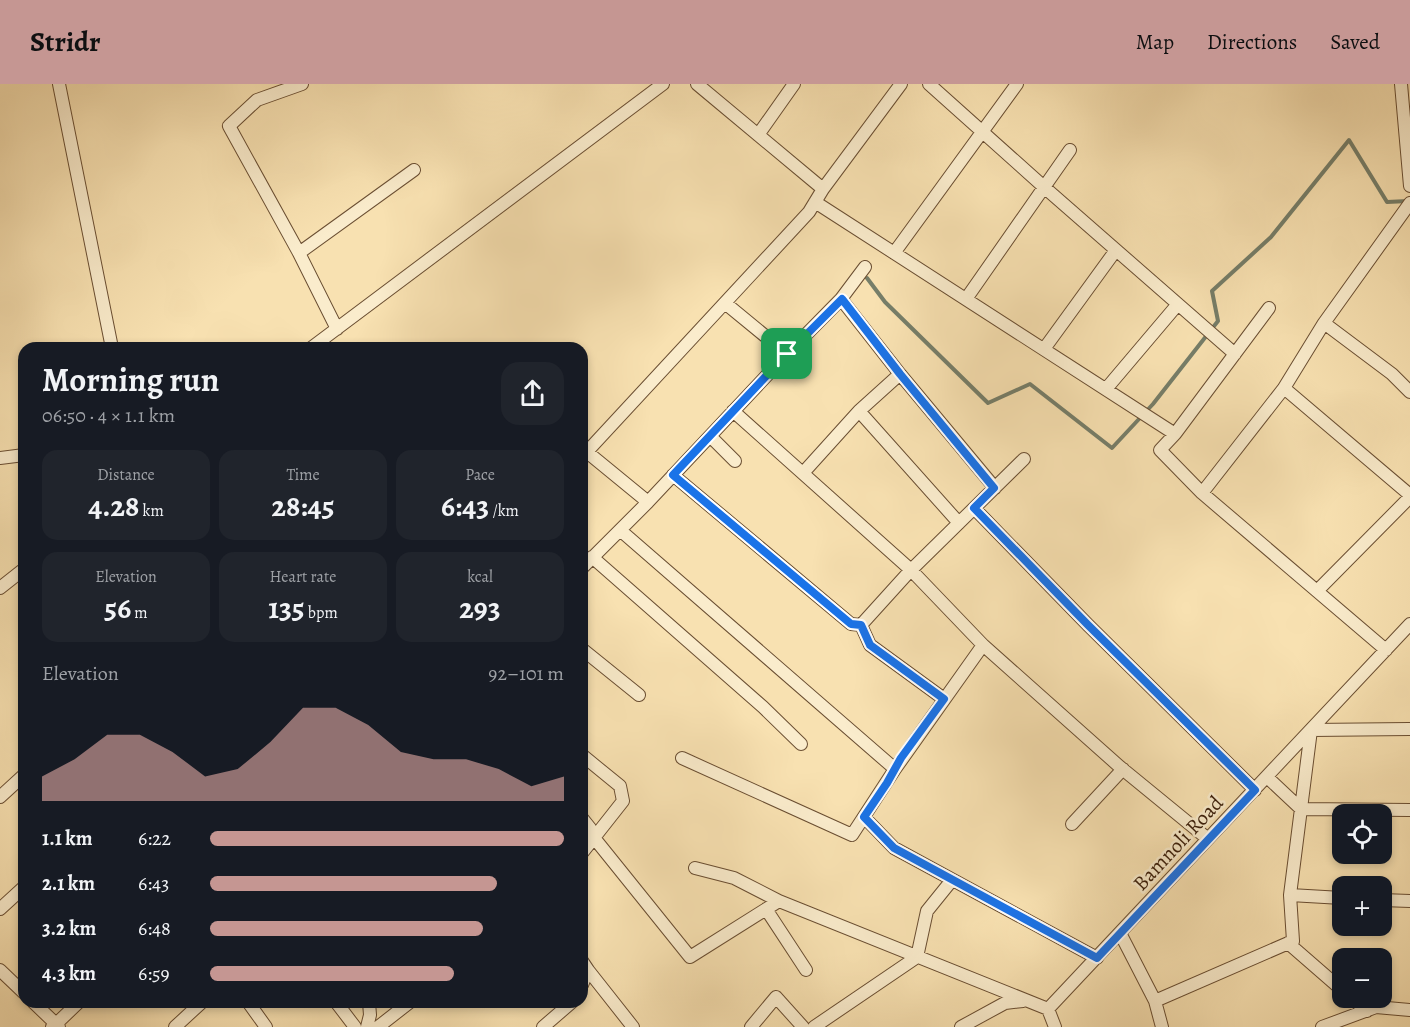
<!DOCTYPE html>
<html lang="en">
<head>
<meta charset="utf-8">
<style>
	:root { --surface:#171b24; --page:#20242c; --text:#f1f3f6; --muted:#9ea1a6; --accent:#c59692 }
	body { margin:0; font-family:Alegreya,serif; background:var(--page); color:var(--text); height:100vh; display:flex; flex-direction:column; font-size:22px; white-space:nowrap }
	* { box-sizing:border-box; margin:0 }
	p { font-size:20px; color:var(--muted) }
	.icon { flex:none; width:33px; height:33px; fill:none; stroke:currentColor; stroke-width:2; stroke-linecap:round; stroke-linejoin:round }
	.map { position:relative; flex:1; overflow:hidden }
	.sheet { position:absolute; left:18px; top:258px; width:570px; height:666px; display:flex; flex-direction:column; background:var(--surface); border-radius:18px; box-shadow:0 3px 9px #0003 }
	.sheet>* { flex:none }
	.controls { position:absolute; left:1332px; top:720px; display:grid; gap:12px }
	.controls a { display:grid; place-items:center; width:60px; height:60px; border-radius:12px; background:var(--surface); box-shadow:0 3px 9px #0003; font-size:30px }
	.pin { position:absolute; display:grid; place-items:center; width:51px; height:51px; color:#fff; margin:-26px; border-radius:12px; box-shadow:0 3px 9px #0006 }
	.round { display:grid; place-items:center; flex:none; width:63px; height:63px; border-radius:18px; background:var(--page) }
	.summary { display:flex; align-items:center; justify-content:space-between; height:102px; padding:0 24px }
	h1 { font-size:33px; font-weight:600; line-height:45px }
	.figures { display:grid; grid-template-columns:repeat(3,1fr); gap:9px; height:102px; padding:6px 24px }
	.figures div { display:grid; align-content:center; border-radius:15px; background:var(--page); text-align:center }
	.figures b { font-size:30px; font-weight:600 }
	.figures small { font-size:16px; font-weight:400 }
	.figures p { font-size:16px }
	.chart { height:168px; padding:12px 24px }
	.chart p { display:flex; justify-content:space-between }
	.chart svg { width:100%; height:108px; margin-top:6px; fill:var(--accent); opacity:.7 }
	ul { padding:0 24px; list-style:none; font-size:20px }
	li { display:grid; grid-template-columns:96px 72px 1fr; align-items:center; height:45px }
	li i { height:15px; border-radius:8px; background:var(--accent) }
	header { display:flex; align-items:center; gap:36px; box-sizing:border-box; height:84px; padding:0 30px; background:var(--accent); color:#111 }
	header strong { font-size:28px }
	nav { display:flex; gap:33px; margin-inline-start:auto; font-size:21px }
	.map>svg:first-child { display:block }
	.lines { fill:none; stroke-linecap:round; stroke-linejoin:round }
	.stream { stroke:#767e69; stroke-width:4 }
	.street-casing { stroke:#6a4e32; stroke-width:14 }
	.street { stroke:#faeccc; stroke-width:12 }
	.route-casing { stroke:#fff; stroke-width:12 }
	.route { stroke:#1a73e8; stroke-width:8 }
	.labels { text-anchor:middle; stroke-width:5; stroke-linejoin:round; paint-order:stroke }
	.street-label { font-size:21px; fill:#3a1d08; stroke:#faeccc }
</style>
</head>
<body>
<header>
<strong>Stridr</strong>
<nav><a>Map</a><a>Directions</a><a>Saved</a></nav>
</header>
<div class="map">
<svg width="1410" height="943" viewBox="0 0 1410 943">
	<rect width="100%" height="100%" fill="#f8e1b1"/>
	<filter id="stains"><feTurbulence type="fractalNoise" baseFrequency=".00333" numOctaves="4"/><feColorMatrix values="0 0 0 0 .2 0 0 0 0 .09 0 0 0 0 .02 0 0 0 .5 -.17"/></filter>
	<radialGradient id="worn" r=".72"><stop offset=".6" stop-color="#630" stop-opacity="0"/><stop offset="1" stop-color="#630" stop-opacity=".3"/></radialGradient>
	<g class="lines">
		<path class="stream" d="M 867,194 L 885,218 L 988,319 L 1030,300 L 1112,364 L 1153,320 L 1218,237 L 1212,207 L 1271,153 L 1349,56 L 1387,118 L 1408,117"/>
		<g class="street-casing">
			<path id="street" d="M 59,0 L 112,264
				M 302,0 L 257,16 L 229,42 L 299,169 L 337,245
				M 929,0 L 1044,103 L 1235,270
				M 1401,0 L 1410,102
				M 758,51 L 794,0
				M 823,105 L 901,0
				M 815,118 L 1175,350 L 1269,224
				M 1410,119 L 1324,239 L 1284,304 L 1410,411
				M 299,169 L 414,86
				M 894,169 L 1017,0
				M 966,215 L 1070,66
				M 1324,239 L 1392,290 L 1410,308
				M 311,264 L 663,0
				M 1044,265 L 1116,166
				M 787,270 L 841,215
				M 900,290 L 995,404
				M 1106,305 L 1178,220
				M 733,327 L 911,486 L 983,561 L 895,685
				M 859,327 L 900,290 L 841,215 L 865,183
				M 1175,350 L 1160,366 L 1202,409 L 1386,566
				M 710,352 L 735,377
				M 582,373 L 809,128 L 823,105 L 697,0
				M 0,374 L 24,371
				M 803,389 L 859,327 L 959,439
				M 673,391 L 851,540 L 861,541
				M 1202,409 L 1284,304
				M 648,418 L 787,270 L 725,219
				M 974,424 L 1088,541 L 1255,706
				M 620,446 L 895,685 L 852,751 L 682,674
				M 592,473 L 763,623 L 801,660
				M 582,484 L 648,418 L 587,368
				M 0,504 L 24,485
				M 1318,506 L 1410,413
				M 861,541 L 909,488 L 1024,375
				M 861,541 L 870,561 L 944,615
				M 983,561 L 1120,683 L 1208,755
				M 582,565 L 639,611
				M 582,671 L 620,702 L 623,717 L 582,769
				M 1267,693 L 1301,725 L 1410,726
				M 0,713 L 24,691
				M 864,733 L 894,764 L 1097,874
				M 582,734 L 590,744 L 595,755 L 690,873 L 779,817 L 1048,925 L 1055,943
				M 1072,740 L 1123,685
				M 695,784 L 734,794 L 779,817
				M 1290,811 L 1342,814
				M 1382,816 L 1410,817
				M 0,825 L 24,803
				M 766,825 L 806,886
				M 1120,849 L 1155,917
				M 1288,859 L 1342,906
				M 582,877 L 588,886 L 582,901
				M 0,886 L 24,909
				M 588,886 L 633,943
				M 1351,914 L 1367,927
				M 33,918 L 56,940 L 52,943
				M 248,918 L 266,943
				M 336,918 L 355,943
				M 1048,925 L 1410,540
				M 59,943 L 56,940 L 79,918
				M 175,943 L 202,918
				M 367,943 L 370,931 L 369,918
				M 378,943 L 410,918
				M 543,943 L 572,918
				M 751,943 L 776,913 L 803,943
				M 814,943 L 917,873 L 927,827 L 952,796
				M 961,943 L 1005,919 L 1023,917
				M 1162,943 L 1155,917 L 1293,857 L 1290,811 L 1311,646 L 1410,645
				M 1322,943 L 1376,923 L 1410,926"/>
		</g>
		<use href="#street" class="street"/>
	</g>
	<g class="lines">
		<g class="route-casing">
			<path id="route" d="M 842,215 L 900,290 L 994,404 L 974,424 L 1088,541 L 1255,706 L 1097,874 L 894,764 L 864,733 L 887,699 L 901,674 L 944,615 L 870,561 L 861,541 L 851,540 L 673,391 L 787,270 Z"/>
		</g>
		<use href="#route" class="route"/>
	</g>
	<g class="labels">
		<g class="street-label">
			<text transform="translate(1178 759) rotate(-47)" y="7">Bamnoli Road</text>
		</g>
	</g>
	<rect width="100%" height="100%" filter="url(#stains)"/>
	<rect width="100%" height="100%" fill="url(#worn)"/>
</svg>
<div class="controls">
<a><svg class="icon" aria-label="locate" viewBox="0 0 24 24"><circle cx="12" cy="12" r="6"/><path d="M12 2v4M12 18v4M2 12h4M18 12h4"/></svg></a>
<a>+</a>
<a>−</a>
</div>
<div class="pin" style="left:787px;top:270px;background:#1e9e55"><svg class="icon" aria-label="arrive" viewBox="0 0 24 24"><path d="M6 21V4h12l-3 4 3 4H6"/></svg></div>
<section class="sheet">
<div class="summary"><div><h1>Morning run</h1><p>06:50 · 4 × 1.1 km</p></div><a class="round"><svg class="icon" aria-label="share" viewBox="0 0 24 24"><path d="M12 15V3M7 8l5-5 5 5M5 13v7h14v-7"/></svg></a></div>
<div class="figures">
<div><p>Distance</p><b>4.28<small> km</small></b></div>
<div><p>Time</p><b>28:45</b></div>
<div><p>Pace</p><b>6:43<small> /km</small></b></div>
</div>
<div class="figures">
<div><p>Elevation</p><b>56<small> m</small></b></div>
<div><p>Heart rate</p><b>135<small> bpm</small></b></div>
<div><p>kcal</p><b>293</b></div>
</div>
<div class="chart"><p><span>Elevation</span>92–101 m</p>
<svg viewBox="0 0 160 44" preserveAspectRatio="none"><path d="M0 44V34L10 27L20 17L30 17L40 24L50 34L60 31L70 20L80 6L90 6L100 13L110 24L120 27L130 27L140 31L150 38L160 34V44z"/></svg>
</div>
<ul>
<li><b>1.1 km</b>6:22<i style="width:100%"></i></li>
<li><b>2.1 km</b>6:43<i style="width:81%"></i></li>
<li><b>3.2 km</b>6:48<i style="width:77%"></i></li>
<li><b>4.3 km</b>6:59<i style="width:69%"></i></li>
</ul>
</section>
</div>
</body>
</html>
